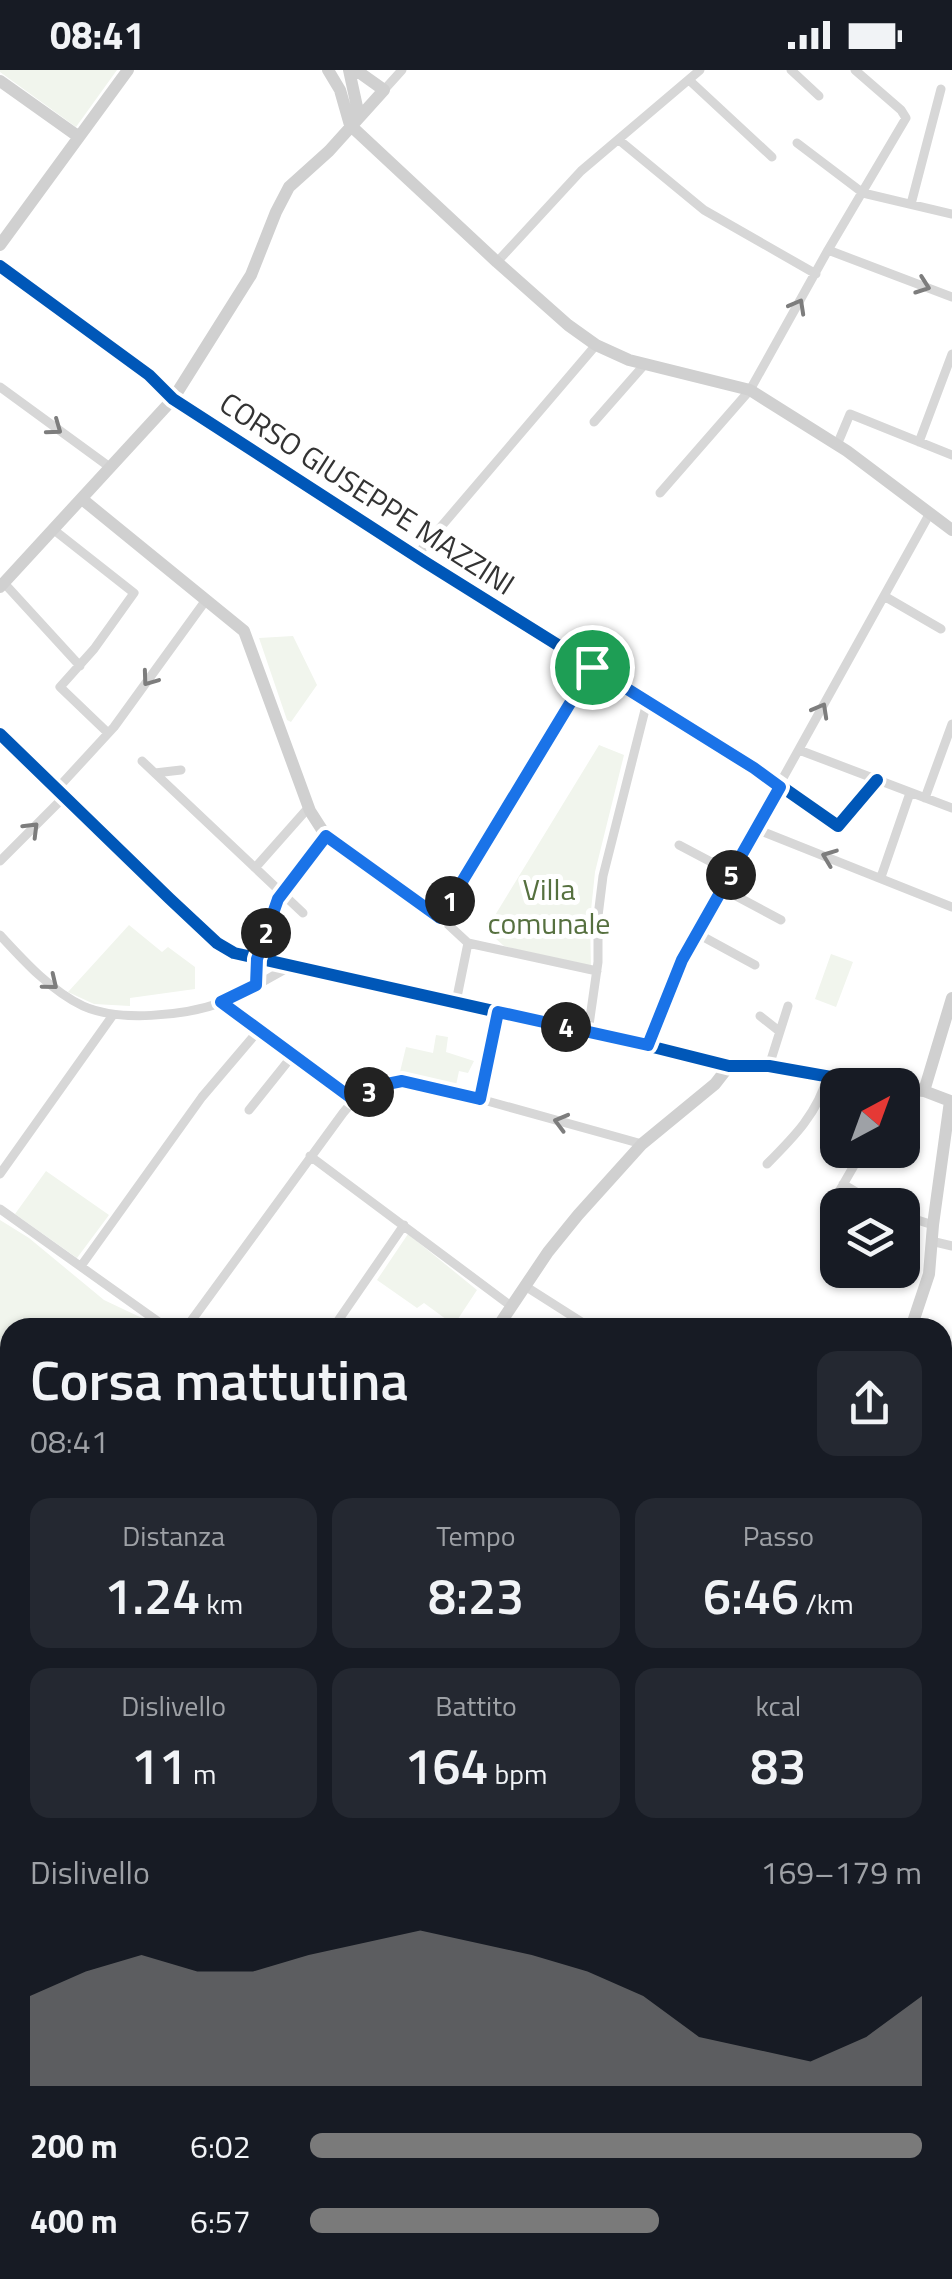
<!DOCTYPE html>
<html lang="it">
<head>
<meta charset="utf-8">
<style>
	:root { --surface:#171b24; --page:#242831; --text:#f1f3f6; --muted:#9ea1a6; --accent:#7a7a7a }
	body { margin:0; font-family:"Titillium Web",sans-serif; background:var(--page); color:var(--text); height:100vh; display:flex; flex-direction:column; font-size:38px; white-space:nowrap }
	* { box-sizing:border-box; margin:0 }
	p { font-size:32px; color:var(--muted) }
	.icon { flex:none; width:55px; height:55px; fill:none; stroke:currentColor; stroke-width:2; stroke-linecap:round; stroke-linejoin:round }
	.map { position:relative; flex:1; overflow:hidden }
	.side { position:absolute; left:0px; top:1248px; width:952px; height:962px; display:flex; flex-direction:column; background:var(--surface); border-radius:30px 30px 0 0; box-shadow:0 2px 8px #0004 }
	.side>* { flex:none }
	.needle { width:65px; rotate:41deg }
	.controls { position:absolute; left:820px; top:998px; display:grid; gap:20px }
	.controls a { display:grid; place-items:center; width:100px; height:100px; border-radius:20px; background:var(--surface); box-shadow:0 2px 8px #0004; font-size:50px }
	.pin { position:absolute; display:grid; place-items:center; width:85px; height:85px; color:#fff; margin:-42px; border:5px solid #fff; border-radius:50%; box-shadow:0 2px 10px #0007 }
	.km { position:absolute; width:50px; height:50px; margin:-25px; border-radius:50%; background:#222; color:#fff; font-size:28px; line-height:50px; text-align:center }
	.round { display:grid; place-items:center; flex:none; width:105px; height:105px; border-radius:20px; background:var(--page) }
	.overview { display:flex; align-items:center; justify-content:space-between; height:170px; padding:0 30px }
	h1 { font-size:55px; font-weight:600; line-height:75px }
	.figures { display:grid; grid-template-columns:repeat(3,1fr); gap:15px; height:170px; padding:10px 30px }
	.figures div { display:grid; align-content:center; border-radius:20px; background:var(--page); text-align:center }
	.figures b { font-size:50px; font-weight:600 }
	.figures small { font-size:28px; font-weight:400 }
	.figures p { font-size:28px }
	.chart { height:280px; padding:20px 30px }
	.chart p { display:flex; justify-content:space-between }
	.chart svg { width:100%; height:180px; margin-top:10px; fill:var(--accent); opacity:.7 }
	ul { padding:0 30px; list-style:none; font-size:32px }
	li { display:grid; grid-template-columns:160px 120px 1fr; align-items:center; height:75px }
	li i { height:25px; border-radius:12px; background:var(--accent) }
	.status { display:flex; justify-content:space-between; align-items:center; height:70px; padding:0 50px; background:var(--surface); direction:ltr }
	.status svg { height:28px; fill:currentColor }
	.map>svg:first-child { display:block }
	.green { fill:#f1f5ed }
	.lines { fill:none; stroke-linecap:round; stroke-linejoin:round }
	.street { stroke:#d7d7d7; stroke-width:9 }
	.secondary { stroke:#d0d0d0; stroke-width:12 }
	.highway { stroke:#c4c4c4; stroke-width:18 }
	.cycleway-casing { stroke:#fff; stroke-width:19 }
	.cycleway { stroke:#0057b8; stroke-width:12 }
	.oneway { stroke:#7d7d7d }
	.route-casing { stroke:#fff; stroke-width:20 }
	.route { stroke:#1a73e8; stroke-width:12 }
	.labels { text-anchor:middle; stroke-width:10; stroke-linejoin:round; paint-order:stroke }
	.street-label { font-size:30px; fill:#333; stroke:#fff }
	.park-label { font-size:30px; fill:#56703f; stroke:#fff }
</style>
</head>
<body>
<div class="status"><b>08:41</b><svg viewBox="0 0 49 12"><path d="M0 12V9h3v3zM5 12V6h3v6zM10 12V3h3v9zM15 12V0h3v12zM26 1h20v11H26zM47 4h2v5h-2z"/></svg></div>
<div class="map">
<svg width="952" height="2209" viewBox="0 0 952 2209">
	<rect width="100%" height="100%" fill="#fff"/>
	<path class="green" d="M 0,0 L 117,0 L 76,57 L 0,2 Z
		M 293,566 L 317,615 L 291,652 L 287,650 L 259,568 Z
		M 599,675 L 624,685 L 595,802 L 590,850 L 591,899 L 504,876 L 486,860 Z
		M 129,855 L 162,882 L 168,877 L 195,897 L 195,919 L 130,928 L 130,936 L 94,934 L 68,922 Z
		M 831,884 L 853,892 L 836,937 L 815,929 Z
		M 436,965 L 448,967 L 446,982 L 474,991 L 468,1003 L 459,1001 L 455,1020 L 431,1011 L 399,1006 L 406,977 L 433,983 Z
		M 46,1101 L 109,1145 L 77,1188 L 15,1144 Z
		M 0,1150 L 29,1168 L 104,1230 L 161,1257 L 10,1258 L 10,1553 L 0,1565 Z
		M 408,1164 L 477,1220 L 454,1255 L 424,1233 L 417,1238 L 377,1210 Z"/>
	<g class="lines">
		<path class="street" d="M 791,0 L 819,26
			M 689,10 L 772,87
			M 384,20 L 402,0
			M 619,70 L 704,140 L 816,204
			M 797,73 L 863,123 L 952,144
			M 911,134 L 941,19
			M 828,180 L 952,227
			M 497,192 L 581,101 L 700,0
			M 0,317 L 111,398
			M 594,352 L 645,294
			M 919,372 L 952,284
			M 837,375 L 850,344 L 952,385
			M 660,423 L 750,320 L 828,180 L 906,48 L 901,40 L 855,0
			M 54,460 L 134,523 L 94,579 L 60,617 L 108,663
			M 416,486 L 596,275
			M 4,513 L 80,596
			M 884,526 L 941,559
			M 799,680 L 952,738
			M 142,691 L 303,843
			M 155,703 L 181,700
			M 780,717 L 838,756 L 877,710
			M 56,720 L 114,657 L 206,530
			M 925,728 L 952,654
			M 756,759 L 952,837
			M 679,775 L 732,803
			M 0,791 L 63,728
			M 255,798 L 309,737
			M 881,807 L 910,723
			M 723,819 L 781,850
			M 440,847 L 468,873
			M 698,864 L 755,895
			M 0,865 C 23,890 51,921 83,936 C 119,952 183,946 220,933 C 244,924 267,909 289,897
			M 468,873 L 597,901
			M 255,915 L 257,889 L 277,829 L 326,766
			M 221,932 L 354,1030
			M 456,932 L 468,873
			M 760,946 L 779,961
			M 588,962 L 598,892 L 598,846 L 603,806 L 647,632
			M 648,975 L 682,890 L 930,443
			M 769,996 L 788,936
			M 480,1029 L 499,942
			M 249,1040 L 293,985
			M 310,1086 L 511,1236
			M 767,1094 C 794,1067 818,1043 828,1005
			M 0,1104 L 113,945
			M 843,1114 L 878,1135
			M 0,1139 L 167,1258
			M 829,1139 L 863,1080
			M 902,1145 L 933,1155
			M 931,1171 L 952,1176
			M 81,1196 L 202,1027 L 259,960
			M 525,1216 L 591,1258
			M 186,1258 L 343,1043 L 354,1030 L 382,1015 L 402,1011 L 480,1029 L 642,1074
			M 333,1258 L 404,1155
			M 942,1316 L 952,1320
			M 942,1428 L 952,1431
			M 942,1582 L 952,1555
			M 0,1768 L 10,1775
			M 942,1904 L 952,1908
			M 942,1942 L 952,1915
			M 942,1978 L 952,1982
			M 942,2152 L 952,2125
			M 243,2200 L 255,2209
			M 807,2209 L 810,2200
			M 848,2209 L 851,2200
			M 922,2209 L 925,2200"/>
		<path class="secondary" d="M 328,0 L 340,20 L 350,55 L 497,192 L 568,255 L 596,275 L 629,290 L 750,320 L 847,381 L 952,460
			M 349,0 L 359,46
			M 356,0 L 384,20
			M 0,11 L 79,67
			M 0,175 L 128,0
			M 0,196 L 149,305 L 173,329 L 425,492 L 755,698 L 780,717
			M 82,429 L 244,561 L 310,741 L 326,766 L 440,847 L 592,597
			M 0,517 L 173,329 L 251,205 L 276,142 L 289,117 L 329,81 L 384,20
			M 0,664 L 170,829 L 217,873 L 234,883 L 641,974 L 729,996 L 769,996 L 876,1015
			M 902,1019 L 924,1021 L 950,1031 L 933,1155 L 929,1204 L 911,1258
			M 924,1021 L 952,928
			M 497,1258 L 548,1182 L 578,1145 L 642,1074 L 715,1014 L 729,996
			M 942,1532 L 952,1535
			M 0,1953 L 10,1940
			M 0,2184 L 10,2191
			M 21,2200 L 33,2209
			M 413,2209 L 420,2200"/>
		<path class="highway" d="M 0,1906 L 10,1902"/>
		<g class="cycleway-casing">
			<path id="cycleway" d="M 0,196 L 149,305 L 173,329 L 425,492 L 755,698 L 838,756 L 877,710
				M 0,664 L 170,829 L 217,873 L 234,883 L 641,974 L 729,996 L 769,996 L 876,1015"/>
		</g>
		<use href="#cycleway" class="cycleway"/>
	</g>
	<defs><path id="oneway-chevron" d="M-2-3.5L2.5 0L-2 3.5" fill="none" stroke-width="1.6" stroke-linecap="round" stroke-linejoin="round" transform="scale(2.5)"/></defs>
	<g class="oneway">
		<use href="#oneway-chevron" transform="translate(923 216) rotate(20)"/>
		<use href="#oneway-chevron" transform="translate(798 236) rotate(-61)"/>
		<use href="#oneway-chevron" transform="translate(55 358) rotate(36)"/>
		<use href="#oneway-chevron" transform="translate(149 609) rotate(126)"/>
		<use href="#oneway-chevron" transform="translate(821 640) rotate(-61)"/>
		<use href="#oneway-chevron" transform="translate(32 759) rotate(-45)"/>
		<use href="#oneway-chevron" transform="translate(829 787) rotate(-159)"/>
		<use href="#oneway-chevron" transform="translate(51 913) rotate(39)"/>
		<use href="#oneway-chevron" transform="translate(561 1052) rotate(-165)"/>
	</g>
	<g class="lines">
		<g class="route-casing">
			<path id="route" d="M 592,597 L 754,698 L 780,717 L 682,890 L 648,975 L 498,942 L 480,1029 L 402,1011 L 382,1015 L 354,1030 L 221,932 L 256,915 L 257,889 L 278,829 L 326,766 L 440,848 Z"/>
		</g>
		<use href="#route" class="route"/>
	</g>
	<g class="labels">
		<g class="street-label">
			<text transform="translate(367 424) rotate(33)" y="10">CORSO GIUSEPPE MAZZINI</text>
		</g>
		<g class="park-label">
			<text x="549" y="830">Villa<tspan x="549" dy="34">comunale</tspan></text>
		</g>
	</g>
</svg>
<div class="controls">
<a><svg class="needle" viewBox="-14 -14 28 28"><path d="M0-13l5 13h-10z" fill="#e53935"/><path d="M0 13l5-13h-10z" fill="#9ea1a6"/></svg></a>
<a><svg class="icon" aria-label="layers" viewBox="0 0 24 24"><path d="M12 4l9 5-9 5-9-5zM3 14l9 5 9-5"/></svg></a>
</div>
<div class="pin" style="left:592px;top:597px;background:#1e9e55"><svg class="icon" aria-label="arrive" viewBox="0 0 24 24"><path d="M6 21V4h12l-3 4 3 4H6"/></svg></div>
<b class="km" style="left:450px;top:831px">1</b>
<b class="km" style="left:266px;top:863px">2</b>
<b class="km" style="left:369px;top:1022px">3</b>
<b class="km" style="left:566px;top:957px">4</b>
<b class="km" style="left:731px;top:805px">5</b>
<section class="side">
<div class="overview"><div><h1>Corsa mattutina</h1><p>08:41</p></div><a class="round"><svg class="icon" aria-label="share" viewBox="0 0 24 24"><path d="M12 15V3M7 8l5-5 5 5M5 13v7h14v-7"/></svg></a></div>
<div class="figures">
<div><p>Distanza</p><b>1.24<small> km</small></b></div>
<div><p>Tempo</p><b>8:23</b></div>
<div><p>Passo</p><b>6:46<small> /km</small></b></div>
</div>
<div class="figures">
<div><p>Dislivello</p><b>11<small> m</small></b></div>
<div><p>Battito</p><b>164<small> bpm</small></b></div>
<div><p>kcal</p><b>83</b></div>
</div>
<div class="chart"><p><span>Dislivello</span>169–179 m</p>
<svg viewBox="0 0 160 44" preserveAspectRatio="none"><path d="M0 44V22L10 16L20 12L30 16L40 16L50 12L60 9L70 6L80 9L90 12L100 16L110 22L120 32L130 35L140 38L150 32L160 22V44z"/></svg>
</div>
<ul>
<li><b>200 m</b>6:02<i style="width:100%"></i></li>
<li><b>400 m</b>6:57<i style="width:57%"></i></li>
</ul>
</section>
</div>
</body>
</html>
